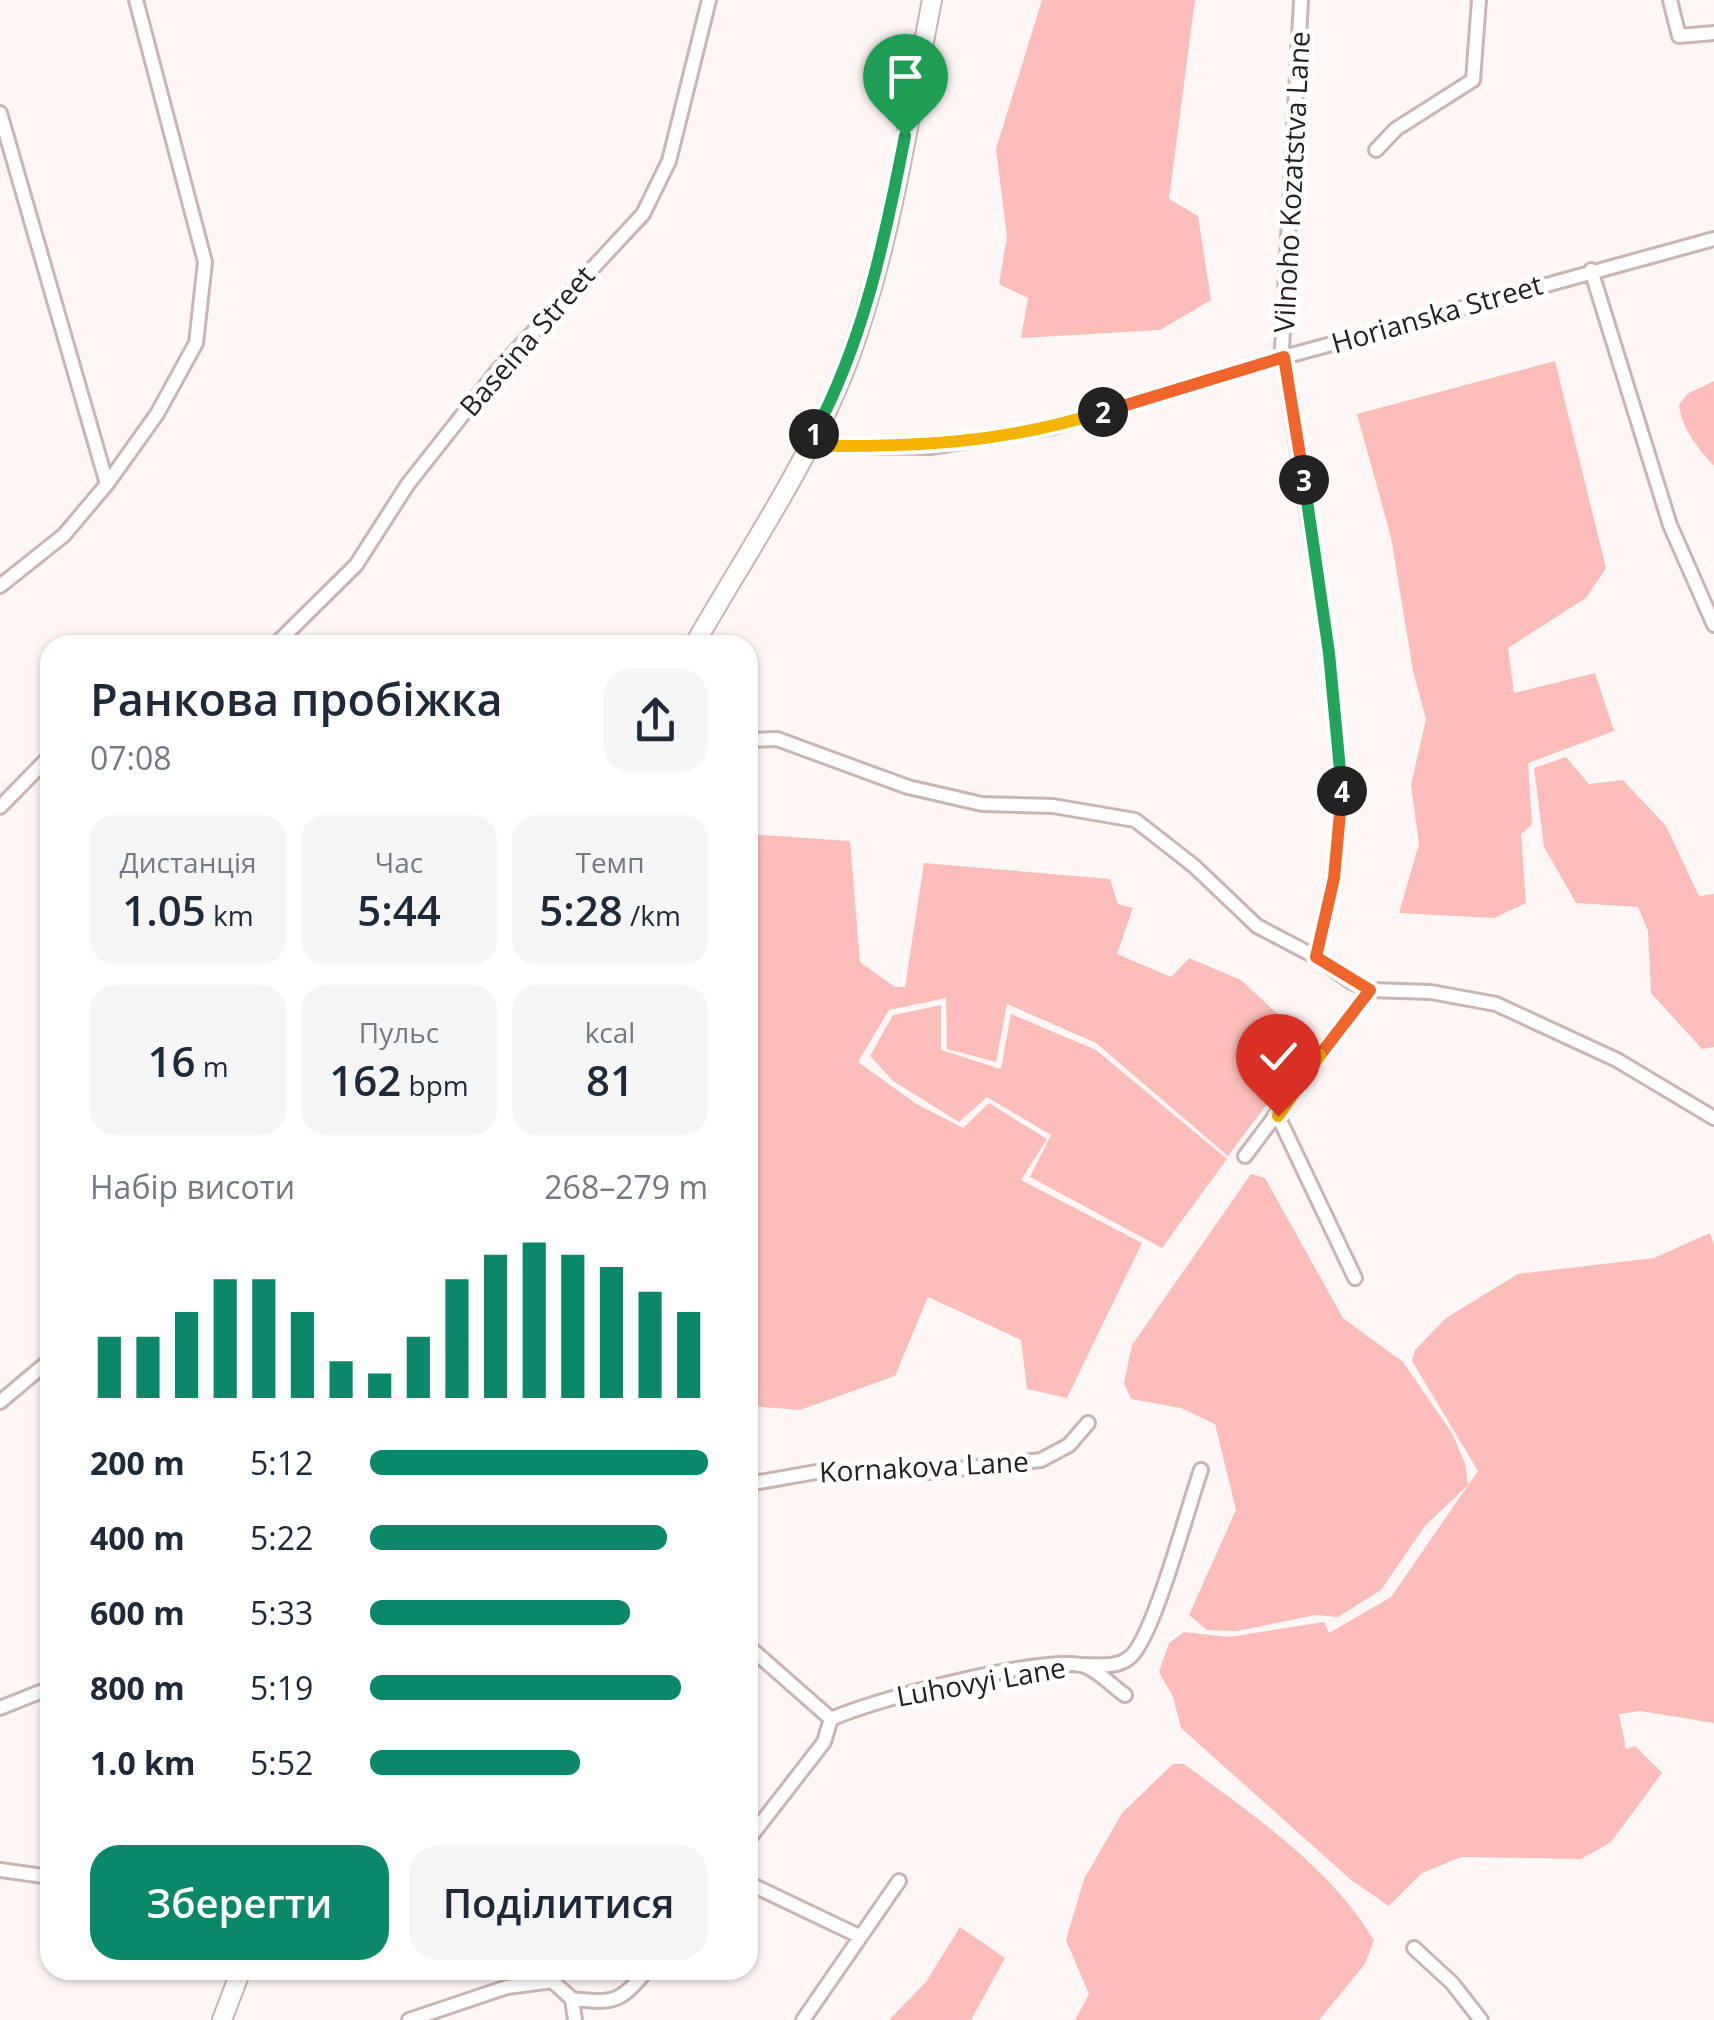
<!DOCTYPE html>
<html lang="uk">
<head>
<meta charset="utf-8">
<style>
	:root { --surface:#fff; --page:#f6f6f7; --text:#1f2937; --muted:#747a83; --accent:#0b8769 }
	body { margin:0; font-family:"Open Sans",sans-serif; background:var(--page); color:var(--text); height:100vh; display:flex; flex-direction:column; font-size:38px; white-space:nowrap }
	* { box-sizing:border-box; margin:0 }
	p { font-size:32px; color:var(--muted) }
	.icon { flex:none; width:55px; height:55px; fill:none; stroke:currentColor; stroke-width:2; stroke-linecap:round; stroke-linejoin:round }
	.map { position:relative; flex:1; overflow:hidden }
	.panel { position:absolute; left:40px; top:635px; width:718px; height:1345px; display:flex; flex-direction:column; background:var(--surface); border-radius:30px; box-shadow:0 2px 8px #0004 }
	.panel>* { flex:none }
	.pin { position:absolute; display:grid; place-items:center; width:85px; height:85px; color:#fff; margin:-102px -42px; border-radius:50% 50% 50% 0; rotate:-45deg; box-shadow:0 0 10px #0007 }
	.pin .icon { rotate:45deg }
	.km { position:absolute; width:50px; height:50px; margin:-25px; border-radius:50%; background:#222; color:#fff; font-size:28px; line-height:50px; text-align:center }
	.round { display:grid; place-items:center; flex:none; width:105px; height:105px; border-radius:30px; background:var(--page) }
	.head { display:flex; align-items:center; justify-content:space-between; height:170px; padding:0 50px }
	h1 { font-size:45px; font-weight:600; line-height:75px }
	.metrics { display:grid; grid-template-columns:repeat(3,1fr); gap:15px; height:170px; padding:10px 50px }
	.metrics div { display:grid; align-content:center; border-radius:25px; background:var(--page); text-align:center }
	.metrics b { font-size:42px; font-weight:600 }
	.metrics small { font-size:28px; font-weight:400 }
	.metrics p { font-size:28px }
	.chart { height:280px; padding:20px 50px }
	.chart p { display:flex; justify-content:space-between }
	.chart svg { width:100%; height:180px; margin-top:10px; stroke:var(--accent); stroke-width:6 }
	.button { display:flex; gap:20px; margin-top:auto; padding:20px 50px }
	.button a { flex:1; height:115px; border-radius:30px; background:var(--accent); color:#fff; font-size:40px; font-weight:600; line-height:115px; text-align:center }
	.button a+a { background:var(--page); color:var(--text) }
	ul { padding:0 50px; list-style:none; font-size:32px }
	li { display:grid; grid-template-columns:160px 120px 1fr; align-items:center; height:75px }
	li i { height:25px; border-radius:12px; background:var(--accent) }
	.map>svg:first-child { display:block }
	.green { fill:#fdbeba }
	.lines { fill:none; stroke-linecap:round; stroke-linejoin:round }
	.street-casing { stroke:#c9b6b4; stroke-width:18 }
	.secondary-casing { stroke:#c9b6b4; stroke-width:22 }
	.street { stroke:#fff; stroke-width:12 }
	.secondary { stroke:#fff; stroke-width:18 }
	.split-1-casing { stroke:#fff; stroke-width:20 }
	.split-2-casing { stroke:#fff; stroke-width:20 }
	.split-3-casing { stroke:#fff; stroke-width:20 }
	.split-4-casing { stroke:#fff; stroke-width:20 }
	.split-5-casing { stroke:#fff; stroke-width:20 }
	.split-6-casing { stroke:#fff; stroke-width:20 }
	.split-1 { stroke:#22a559; stroke-width:12 }
	.split-2 { stroke:#f5b400; stroke-width:12 }
	.split-3 { stroke:#f0652b; stroke-width:12 }
	.split-4 { stroke:#22a559; stroke-width:12 }
	.split-5 { stroke:#f0652b; stroke-width:12 }
	.split-6 { stroke:#f5b400; stroke-width:12 }
	.labels { text-anchor:middle; stroke-width:10; stroke-linejoin:round; paint-order:stroke }
	.street-label { font-size:28px; fill:#27201f; stroke:#fff }
</style>
</head>
<body>
<div class="map">
<svg width="1714" height="2020" viewBox="0 0 1714 2020">
	<rect width="100%" height="100%" fill="#fff7f6"/>
	<path class="green" d="M 1042,0 L 1195,0 L 1169,199 L 1198,216 L 1211,300 L 1160,330 L 1021,338 L 1028,298 L 999,284 L 1007,237 L 996,149 Z
		M 1555,361 L 1606,568 L 1586,598 L 1508,648 L 1514,693 L 1595,673 L 1614,731 L 1528,763 L 1532,825 L 1521,834 L 1526,903 L 1494,918 L 1399,913 L 1419,844 L 1411,785 L 1426,719 L 1413,671 L 1391,537 L 1357,414 Z
		M 1714,381 L 1714,466 C 1698,448 1681,429 1679,404 L 1689,393 Z
		M 1566,757 L 1589,784 L 1623,780 L 1666,826 L 1699,896 L 1714,894 L 1714,1047 L 1702,1049 L 1651,993 L 1648,931 L 1638,907 L 1576,903 L 1544,847 L 1534,768 Z
		M 748,834 L 850,841 L 860,962 L 895,987 L 905,987 L 924,863 L 1110,879 L 1118,904 L 1133,908 L 1117,954 L 1171,977 L 1189,958 L 1241,980 L 1311,1045 L 1228,1156 L 1096,1043 L 1007,1004 L 996,1062 L 947,1049 L 946,998 L 889,1010 L 858,1062 L 915,1103 L 963,1128 L 989,1103 L 1047,1139 L 1021,1180 L 1142,1243 L 1067,1398 L 1027,1389 L 1021,1340 L 928,1297 L 895,1376 L 800,1410 L 748,1406 Z
		M 941,1005 L 941,1050 L 1001,1069 L 1011,1014 L 1096,1050 L 1227,1159 L 1162,1248 L 1030,1177 L 1051,1135 L 987,1097 L 959,1122 L 893,1081 L 870,1056 L 893,1015 Z
		M 1251,1174 L 1265,1178 L 1343,1318 L 1403,1362 L 1452,1433 L 1465,1463 L 1468,1485 L 1425,1526 L 1381,1590 L 1338,1617 L 1316,1615 L 1237,1631 L 1207,1630 L 1189,1615 L 1236,1510 L 1215,1424 L 1181,1408 L 1131,1399 L 1124,1383 L 1132,1345 Z
		M 1710,1233 L 1714,1245 L 1714,1723 L 1640,1711 L 1619,1714 L 1626,1749 L 1635,1746 L 1662,1773 L 1611,1842 L 1581,1859 L 1461,1857 L 1422,1873 L 1389,1906 L 1351,1880 L 1181,1728 L 1173,1697 L 1159,1672 L 1169,1643 L 1184,1632 L 1229,1637 L 1324,1622 L 1329,1633 L 1391,1597 L 1478,1471 L 1412,1361 L 1415,1350 L 1446,1318 L 1518,1274 L 1654,1258 Z
		M 1173,1764 L 1184,1764 C 1253,1815 1329,1866 1374,1940 L 1365,1964 L 1319,2020 L 1075,2020 L 1089,1994 L 1066,1940 L 1084,1879 L 1122,1813 Z
		M 960,1927 L 1005,1958 L 971,2020 L 889,2020 L 926,1982 Z"/>
	<g class="lines">
		<g class="street-casing">
			<path id="street" d="M 1301,0 L 1282,348 L 1329,653 L 1342,793 L 1333,878 L 1316,957
				M 1670,0 L 1679,36 L 1714,33
				M 0,113 L 107,484
				M 1376,150 L 1396,129 L 1473,80 L 1479,0
				M 1591,270 L 1670,525 L 1714,625
				M 807,446 L 931,447 L 1054,427 L 1284,357 L 1714,239
				M 0,586 L 64,535 L 107,484 L 157,414 L 196,343 L 205,262 L 136,0
				M 275,645 L 356,565 L 408,484 L 498,370 L 643,214 L 669,161 L 709,0
				M 748,740 L 777,739 L 908,787 L 982,804 L 1053,806 L 1135,820 L 1194,866 L 1257,926 L 1316,957 L 1351,982 L 1370,990 L 1431,992 L 1496,1004 L 1617,1060 L 1714,1118
				M 0,807 L 50,756
				M 1278,1116 L 1355,1278
				M 1245,1156 L 1370,990
				M 0,1402 L 50,1360
				M 748,1484 L 816,1472 L 931,1472 L 1041,1460 L 1069,1445 L 1088,1423
				M 748,1646 L 831,1719 L 824,1742 L 748,1840
				M 1083,1665 C 1099,1665 1116,1668 1129,1658 C 1153,1641 1188,1506 1201,1470
				M 0,1708 L 50,1688
				M 831,1719 C 875,1699 1036,1657 1081,1665 C 1095,1667 1113,1687 1125,1695
				M 0,1870 L 50,1877
				M 748,1883 L 859,1936
				M 1414,1948 L 1452,1983 L 1481,2020
				M 540,1970 L 572,1999
				M 572,1999 C 613,2003 619,2004 647,1970
				M 572,1999 L 575,2020
				M 409,2020 L 507,1987 L 553,1981
				M 803,2020 L 899,1881"/>
		</g>
		<g class="secondary-casing">
			<path id="secondary" d="M 694,645 C 746,554 809,462 847,364 C 891,247 908,122 932,0
				M 222,2020 L 241,1970"/>
		</g>
		<use href="#street" class="street"/>
		<use href="#secondary" class="secondary"/>
	</g>
	<g class="lines">
		<g class="split-1-casing">
			<path id="split-1" d="M 814,434 C 864,340 885,239 905,136"/>
		</g>
		<g class="split-2-casing">
			<path id="split-2" d="M 814,434 L 807,446 C 914,447 999,444 1103,412"/>
		</g>
		<g class="split-3-casing">
			<path id="split-3" d="M 1103,412 L 1284,357 L 1304,480"/>
		</g>
		<g class="split-4-casing">
			<path id="split-4" d="M 1304,480 L 1329,653 L 1342,791"/>
		</g>
		<g class="split-5-casing">
			<path id="split-5" d="M 1320,1055 L 1370,990 L 1316,957 L 1334,878 L 1342,791"/>
		</g>
		<g class="split-6-casing">
			<path id="split-6" d="M 1278,1116 L 1320,1055"/>
		</g>
		<use href="#split-1" class="split-1"/>
		<use href="#split-2" class="split-2"/>
		<use href="#split-3" class="split-3"/>
		<use href="#split-4" class="split-4"/>
		<use href="#split-5" class="split-5"/>
		<use href="#split-6" class="split-6"/>
	</g>
	<g class="labels">
		<g class="street-label">
			<text transform="translate(1292 182) rotate(-87)" y="10">Vilnoho Kozatstva Lane</text>
			<text transform="translate(1437 314) rotate(-16)" y="10">Horianska Street</text>
			<text transform="translate(527 341) rotate(-49)" y="10">Baseina Street</text>
			<text transform="translate(924 1467) rotate(-3)" y="10">Kornakova Lane</text>
			<text transform="translate(981 1682) rotate(-10)" y="10">Luhovyi Lane</text>
		</g>
	</g>
</svg>
<div class="pin" style="left:905px;top:136px;background:#1e9e55"><svg class="icon" aria-label="arrive" viewBox="0 0 24 24"><path d="M6 21V4h12l-3 4 3 4H6"/></svg></div>
<div class="pin" style="left:1278px;top:1116px;background:#d93025"><svg class="icon" aria-label="check" viewBox="0 0 24 24"><path d="M5 12l5 5 9-10"/></svg></div>
<b class="km" style="left:814px;top:434px">1</b>
<b class="km" style="left:1103px;top:412px">2</b>
<b class="km" style="left:1304px;top:480px">3</b>
<b class="km" style="left:1342px;top:791px">4</b>
<section class="panel">
<div class="head"><div><h1>Ранкова пробіжка</h1><p>07:08</p></div><a class="round"><svg class="icon" aria-label="share" viewBox="0 0 24 24"><path d="M12 15V3M7 8l5-5 5 5M5 13v7h14v-7"/></svg></a></div>
<div class="metrics">
<div><p>Дистанція</p><b>1.05<small> km</small></b></div>
<div><p>Час</p><b>5:44</b></div>
<div><p>Темп</p><b>5:28<small> /km</small></b></div>
</div>
<div class="metrics">
<div><b>16<small> m</small></b></div>
<div><p>Пульс</p><b>162<small> bpm</small></b></div>
<div><p>kcal</p><b>81</b></div>
</div>
<div class="chart"><p><span>Набір висоти</span>268–279 m</p>
<svg viewBox="0 0 160 44" preserveAspectRatio="none"><path d="M5 44V29M15 44V29M25 44V23M35 44V15M45 44V15M55 44V23M65 44V35M75 44V38M85 44V29M95 44V15M105 44V9M115 44V6M125 44V9M135 44V12M145 44V18M155 44V23"/></svg>
</div>
<ul>
<li><b>200 m</b>5:12<i style="width:100%"></i></li>
<li><b>400 m</b>5:22<i style="width:88%"></i></li>
<li><b>600 m</b>5:33<i style="width:77%"></i></li>
<li><b>800 m</b>5:19<i style="width:92%"></i></li>
<li><b>1.0 km</b>5:52<i style="width:62%"></i></li>
</ul>
<div class="button"><a>Зберегти</a><a>Поділитися</a></div>
</section>
</div>
</body>
</html>
